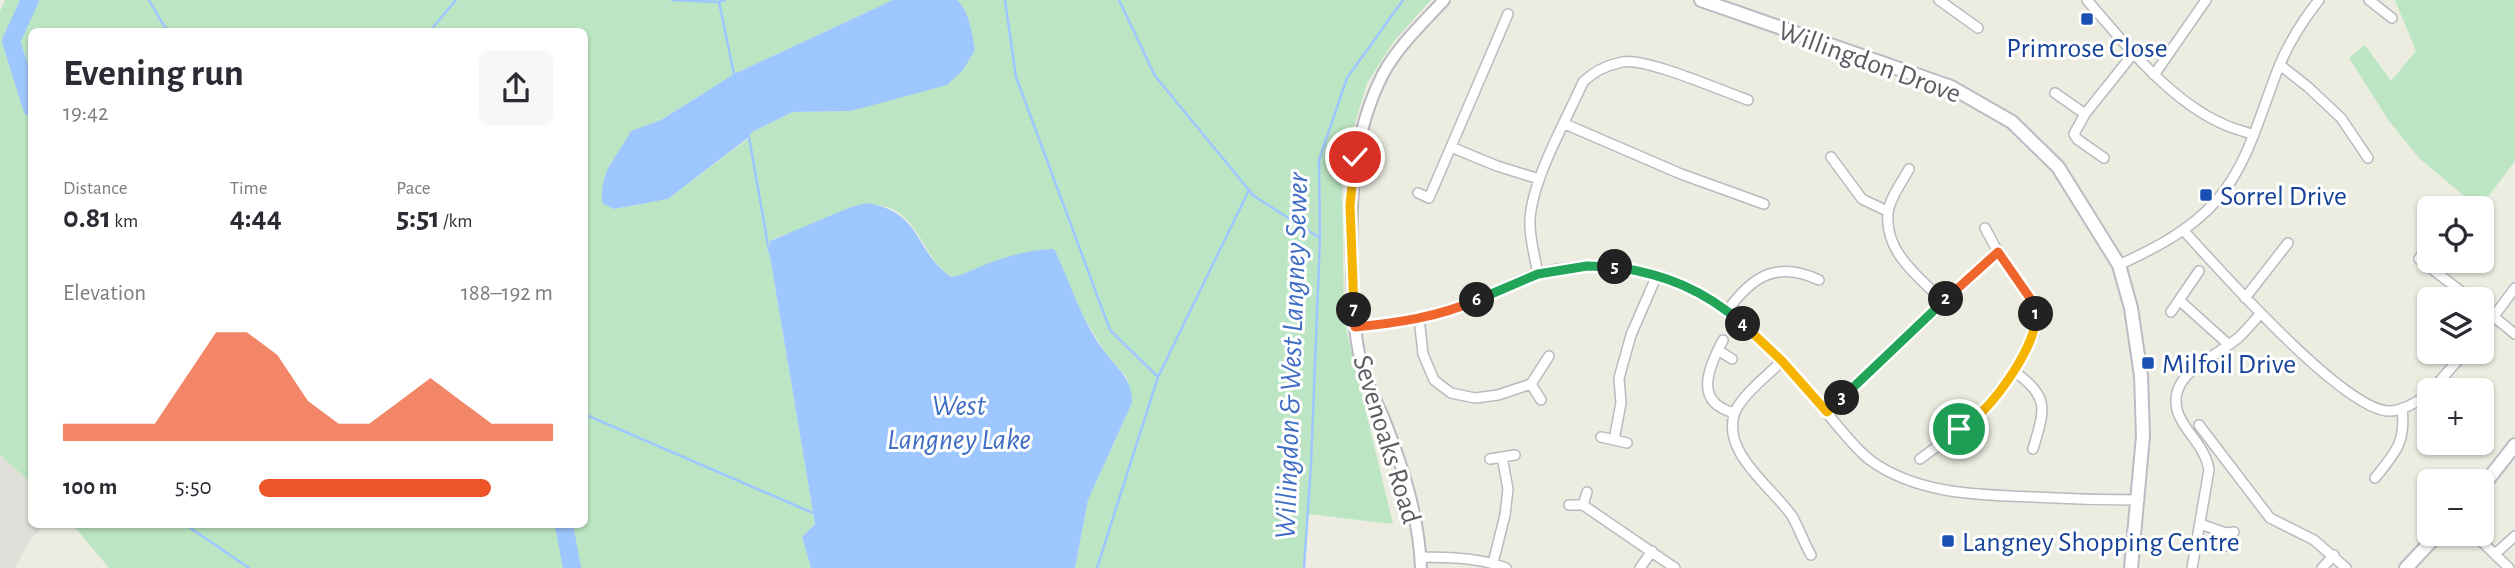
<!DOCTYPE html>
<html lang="en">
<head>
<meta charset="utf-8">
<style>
	:root { --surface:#fff; --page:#f7f7f7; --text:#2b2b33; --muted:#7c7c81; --accent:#ed5427 }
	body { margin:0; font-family:"Alegreya Sans",sans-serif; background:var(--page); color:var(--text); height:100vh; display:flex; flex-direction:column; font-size:26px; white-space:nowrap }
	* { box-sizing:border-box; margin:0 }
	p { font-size:23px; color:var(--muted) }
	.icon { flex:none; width:38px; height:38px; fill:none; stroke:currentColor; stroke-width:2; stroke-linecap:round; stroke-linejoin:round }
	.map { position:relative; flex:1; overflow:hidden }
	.panel { position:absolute; left:28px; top:28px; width:560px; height:500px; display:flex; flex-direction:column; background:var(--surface); border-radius:10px; box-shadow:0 2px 5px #0004 }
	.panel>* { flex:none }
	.buttons { position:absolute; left:2417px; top:196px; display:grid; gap:14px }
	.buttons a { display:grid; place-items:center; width:77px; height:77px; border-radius:10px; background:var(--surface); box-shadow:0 2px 5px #0004; font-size:35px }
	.pin { position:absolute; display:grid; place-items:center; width:60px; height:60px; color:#fff; margin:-30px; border:4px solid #fff; border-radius:50%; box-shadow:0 2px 7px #0007 }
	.km { position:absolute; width:35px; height:35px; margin:-18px; border-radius:50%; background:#222; color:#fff; font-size:19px; line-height:35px; text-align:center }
	.round { display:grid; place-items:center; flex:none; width:74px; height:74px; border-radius:10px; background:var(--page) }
	.headline { display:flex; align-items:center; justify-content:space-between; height:119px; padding:0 35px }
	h1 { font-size:38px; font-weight:600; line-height:52px }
	.figures { display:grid; grid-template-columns:repeat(3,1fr); gap:10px; height:119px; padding:7px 35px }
	.figures div { display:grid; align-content:center }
	.figures b { font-size:30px; font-weight:600 }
	.figures small { font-size:19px; font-weight:400 }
	.figures p { font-size:19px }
	.chart { height:196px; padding:14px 35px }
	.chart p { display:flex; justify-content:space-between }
	.chart svg { width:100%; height:126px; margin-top:7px; fill:var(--accent); opacity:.7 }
	ul { padding:0 35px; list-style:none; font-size:23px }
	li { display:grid; grid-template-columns:112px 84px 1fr; align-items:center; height:52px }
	li i { height:18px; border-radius:9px; background:var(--accent) }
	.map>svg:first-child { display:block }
	.industrial { fill:#e0dfd9 }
	.green { fill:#bce6c3 }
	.water { fill:#9fc7ff }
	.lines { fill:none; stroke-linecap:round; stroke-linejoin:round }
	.stream { stroke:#9fc7ff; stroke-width:2.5 }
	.river { stroke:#9fc7ff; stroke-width:18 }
	.minor-casing { stroke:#b9bac0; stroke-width:12 }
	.tertiary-casing { stroke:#b9bac0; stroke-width:14 }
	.secondary-casing { stroke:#babcc3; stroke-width:16 }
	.minor { stroke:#fff; stroke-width:9 }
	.tertiary { stroke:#fff; stroke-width:10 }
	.secondary { stroke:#fff; stroke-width:12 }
	.split-1-casing { stroke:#fff; stroke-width:14 }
	.split-2-casing { stroke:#fff; stroke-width:14 }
	.split-3-casing { stroke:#fff; stroke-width:14 }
	.split-4-casing { stroke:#fff; stroke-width:14 }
	.split-5-casing { stroke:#fff; stroke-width:14 }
	.split-6-casing { stroke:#fff; stroke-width:14 }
	.split-7-casing { stroke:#fff; stroke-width:14 }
	.split-8-casing { stroke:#fff; stroke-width:14 }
	.split-1 { stroke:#f5b400; stroke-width:9 }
	.split-2 { stroke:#f0652b; stroke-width:9 }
	.split-3 { stroke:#22a559; stroke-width:9 }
	.split-4 { stroke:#f5b400; stroke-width:9 }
	.split-5 { stroke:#22a559; stroke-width:9 }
	.split-6 { stroke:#22a559; stroke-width:9 }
	.split-7 { stroke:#f0652b; stroke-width:9 }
	.split-8 { stroke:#f5b400; stroke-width:9 }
	.transit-dot { fill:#1a4fb4; stroke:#fff; stroke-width:2.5 }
	.labels { text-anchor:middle; stroke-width:6; stroke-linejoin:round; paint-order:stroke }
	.transit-label { font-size:28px; fill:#164399; stroke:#fff; text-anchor:start }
	.street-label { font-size:28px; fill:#5a5c62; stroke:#fff }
	.water-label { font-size:30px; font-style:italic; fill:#3f6cc5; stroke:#fff }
</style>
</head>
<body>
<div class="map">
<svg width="2515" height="568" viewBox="0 0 2515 568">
	<rect width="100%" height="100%" fill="#edece1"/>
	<path class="industrial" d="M 0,455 L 31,483 L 32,525 L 44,525 L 29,541 L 15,568 L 0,568 Z"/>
	<path class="green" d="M 5,0 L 893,0 L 734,74 L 661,120 L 631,131 L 621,150 L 609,165 L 614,209 L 668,199 L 749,138 L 752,132 L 793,112 L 851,111 L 975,50 C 972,34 970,12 957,0 L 1431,0 L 1394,41 L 1367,83 L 1342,167 L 1344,320 L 1393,524 L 1308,514 L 1304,568 L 1075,568 L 1088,500 L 1132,403 L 1127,378 L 1104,351 L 1079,309 L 977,268 L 961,276 L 951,277 C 931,263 924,240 909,222 C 877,185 834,218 800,230 C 789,234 779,235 770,241 L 769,251 L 815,524 L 802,537 L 811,568 L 109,568 L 73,525 L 584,525 L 584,32 L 32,32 L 31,483 L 0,455 L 0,11 Z
		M 2395,0 L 2515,0 L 2515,161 L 2488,197 L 2477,207 L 2419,158 L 2389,121 L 2349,58 L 2365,45 L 2391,81 L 2416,51 Z"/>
	<path class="water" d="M 893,0 L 957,0 C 970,12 972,34 975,50 L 963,70 L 947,85 L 851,111 L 793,112 L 752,132 L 749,137 L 668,199 L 614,209 L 602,203 C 600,169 616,159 631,131 L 661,120 L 734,74 Z
		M 867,203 C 923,212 913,250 951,277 C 961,276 967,272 977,268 C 1001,258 1028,249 1054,249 C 1071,283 1081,321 1105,352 C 1118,370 1133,379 1132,403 L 1088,500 L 1075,568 L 811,568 L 802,537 L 815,524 L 769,251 L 770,241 L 851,207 Z"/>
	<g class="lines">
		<path class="stream" d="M 149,0 L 161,21 L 169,32
			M 672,0 L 719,2 L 725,0
			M 1005,0 L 1016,77 L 1110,330 L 1158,377
			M 1119,0 L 1155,76 L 1249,190 L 1254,196 L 1320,238
			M 719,2 L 734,74
			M 429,32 L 456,0
			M 749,137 L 769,251
			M 584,414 L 813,513
			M 186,525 L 249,568
			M 1097,568 L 1158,377 L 1249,190
			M 1304,568 L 1311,464 L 1320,238 L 1319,160 L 1347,78 L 1403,0"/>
		<path class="river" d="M 30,0 L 11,41 L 32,108
			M 564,525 L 572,568"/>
		<g class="minor-casing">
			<path id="minor" d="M 1939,0 L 1978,28
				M 2087,0 C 2124,43 2170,101 2223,124 C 2233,129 2244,131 2254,135
				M 2369,0 L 2392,18
				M 2280,65 L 2308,87 L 2341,118 L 2368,158
				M 2154,75 L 2206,0
				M 2055,93 L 2085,114
				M 1565,124 L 1681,174 L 1764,204
				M 1451,147 L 1497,166 L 1539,179
				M 1831,157 L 1862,199 L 1887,211
				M 2104,158 L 2077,139 L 2074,134 L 2085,114 L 2133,54
				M 1909,169 C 1902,182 1889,199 1888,213 C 1884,252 1919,277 1943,301
				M 1418,193 L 1429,198 L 1508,14
				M 2451,208 L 2454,203
				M 2184,231 C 2218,268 2343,410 2389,411 C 2403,411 2418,401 2429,394
				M 2429,243 L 2419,259 L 2471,299
				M 2119,265 C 2155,248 2190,231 2217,200 C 2250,162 2261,110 2280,64 C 2290,41 2303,20 2319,0
				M 1538,274 C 1535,257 1529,237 1530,220 C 1532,179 1566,121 1583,82 C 1593,72 1608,65 1622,62 C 1645,57 1722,91 1748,100
				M 2245,298 L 2288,243
				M 2179,300 L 2229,345
				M 2482,307 L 2515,334
				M 1727,311 C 1753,275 1777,261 1819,280
				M 2171,312 L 2199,271
				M 1419,318 L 1423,354 L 1434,380 L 1451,393 L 1475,398 L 1498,395 L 1531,384 L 1549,356
				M 1355,327 C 1389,323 1422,319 1454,309 C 1483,301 1508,283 1537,274 C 1561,267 1591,264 1616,267 C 1709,277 1762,338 1820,405 C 1835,422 1853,447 1870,460 C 1916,494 1978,495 2033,497 C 2068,499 2103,500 2139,500
				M 2482,332 L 2515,288
				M 1723,340 C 1708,368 1693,403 1735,413
				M 1718,350 L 1732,359
				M 1782,361 C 1769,374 1742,395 1735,412 C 1720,452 1773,488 1792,516 C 1799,528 1804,543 1811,555
				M 2014,371 C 2050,398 2045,408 2033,449
				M 1531,384 L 1541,400
				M 2432,390 L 2465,352
				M 1827,412 L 1998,252
				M 2199,425 L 2270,518 L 2314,540 L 2346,568
				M 1601,437 L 1627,443
				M 1614,440 L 1621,403 L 1619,378 L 1631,335 L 1657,275
				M 1490,459 L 1515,455
				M 1920,459 L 1981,414 L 2014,371 L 2034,334 L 2036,316 L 2032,301 L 1998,252 L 1985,228
				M 2375,478 C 2396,452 2406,442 2402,408
				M 1569,505 L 1583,505 L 1675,568
				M 1583,505 L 1587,492
				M 2200,524 L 2226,533 L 2234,532
				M 2476,536 L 2509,568
				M 2226,546 L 2226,533
				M 2495,554 L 2515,536
				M 1421,557 C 1449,558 1479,557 1506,568
				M 1493,563 L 1505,515 L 1508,489 L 1502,457
				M 1640,568 L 1652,551
				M 2192,568 L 2209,470 C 2205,445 2186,434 2178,413 C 2165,374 2215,358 2238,338 C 2246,331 2253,322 2260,314
				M 2322,568 L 2334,555"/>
		</g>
		<g class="tertiary-casing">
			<path id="tertiary" d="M 1421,568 C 1419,517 1403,467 1384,419 C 1378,405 1370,390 1365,375 C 1353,341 1353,301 1352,265 C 1350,198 1352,135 1383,74 C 1398,46 1423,23 1444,0"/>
		</g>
		<g class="secondary-casing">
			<path id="secondary" d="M 1701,0 L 1951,87 L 2012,122 L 2058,167 L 2119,265 L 2131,308 L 2141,376 L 2143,436 L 2131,568
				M 2482,487 L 2515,445
				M 2406,568 L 2438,534"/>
		</g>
		<use href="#minor" class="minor"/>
		<use href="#tertiary" class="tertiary"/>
		<use href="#secondary" class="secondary"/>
	</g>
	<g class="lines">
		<g class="split-1-casing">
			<path id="split-1" d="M 1959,429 C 1966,424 1975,419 1981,413 C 2002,392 2037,343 2036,314"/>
		</g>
		<g class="split-2-casing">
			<path id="split-2" d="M 1946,299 L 1998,252 L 2032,301 L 2036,314"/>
		</g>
		<g class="split-3-casing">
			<path id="split-3" d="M 1842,398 L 1946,299"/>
		</g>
		<g class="split-4-casing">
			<path id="split-4" d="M 1743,324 L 1782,361 L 1827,412 L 1842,398"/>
		</g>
		<g class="split-5-casing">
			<path id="split-5" d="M 1615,267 C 1665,274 1704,290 1743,324"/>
		</g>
		<g class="split-6-casing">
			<path id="split-6" d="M 1477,300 L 1538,274 L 1587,266 L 1615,267"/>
		</g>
		<g class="split-7-casing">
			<path id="split-7" d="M 1354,310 L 1355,327 C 1397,323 1438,317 1477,300"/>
		</g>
		<g class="split-8-casing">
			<path id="split-8" d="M 1354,310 L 1350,205 L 1355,157"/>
		</g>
		<use href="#split-1" class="split-1"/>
		<use href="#split-2" class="split-2"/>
		<use href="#split-3" class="split-3"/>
		<use href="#split-4" class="split-4"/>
		<use href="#split-5" class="split-5"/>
		<use href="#split-6" class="split-6"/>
		<use href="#split-7" class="split-7"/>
		<use href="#split-8" class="split-8"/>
	</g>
	<g class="transit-dot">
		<rect x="2080" y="12" width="14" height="14" rx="3.5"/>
		<rect x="2199" y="188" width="14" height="14" rx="3.5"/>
		<rect x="2141" y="356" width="14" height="14" rx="3.5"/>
		<rect x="1941" y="534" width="14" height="14" rx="3.5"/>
	</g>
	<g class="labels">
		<g class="transit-label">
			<text x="2087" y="57" text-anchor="middle">Primrose Close</text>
			<text x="2220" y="205">Sorrel Drive</text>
			<text x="2162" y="373">Milfoil Drive</text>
			<text x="1962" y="551">Langney Shopping Centre</text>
		</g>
		<g class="street-label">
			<text transform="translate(1870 61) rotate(20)" y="10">Willingdon Drove</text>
			<text transform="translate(1388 439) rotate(73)" y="10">Sevenoaks Road</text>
		</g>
		<g class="water-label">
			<text transform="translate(1291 356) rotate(-88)" y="10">Willingdon &amp; West Langney Sewer</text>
			<text x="959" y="415">West<tspan x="959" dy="34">Langney Lake</tspan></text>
		</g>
	</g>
</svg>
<div class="buttons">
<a><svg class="icon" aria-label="locate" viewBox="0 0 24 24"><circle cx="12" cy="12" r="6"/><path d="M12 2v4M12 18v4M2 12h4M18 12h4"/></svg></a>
<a><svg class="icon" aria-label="layers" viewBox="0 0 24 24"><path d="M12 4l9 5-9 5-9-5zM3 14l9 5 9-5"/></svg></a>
<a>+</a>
<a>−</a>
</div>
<div class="pin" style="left:1959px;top:429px;background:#1e9e55"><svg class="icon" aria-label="arrive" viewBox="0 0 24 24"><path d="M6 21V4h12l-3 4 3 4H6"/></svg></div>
<div class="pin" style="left:1355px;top:157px;background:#d93025"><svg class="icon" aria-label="check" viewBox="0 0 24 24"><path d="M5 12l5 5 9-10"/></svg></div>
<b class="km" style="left:2036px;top:314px">1</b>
<b class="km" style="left:1946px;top:299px">2</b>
<b class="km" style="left:1842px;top:398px">3</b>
<b class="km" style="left:1743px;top:324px">4</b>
<b class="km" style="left:1615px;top:267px">5</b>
<b class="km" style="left:1477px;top:300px">6</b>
<b class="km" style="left:1354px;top:310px">7</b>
<section class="panel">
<div class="headline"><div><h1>Evening run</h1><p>19:42</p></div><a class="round"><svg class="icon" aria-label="share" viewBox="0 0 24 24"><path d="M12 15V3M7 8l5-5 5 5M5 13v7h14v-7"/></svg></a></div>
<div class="figures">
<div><p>Distance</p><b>0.81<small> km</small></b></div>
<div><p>Time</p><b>4:44</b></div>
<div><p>Pace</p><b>5:51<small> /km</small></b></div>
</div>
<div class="chart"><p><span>Elevation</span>188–192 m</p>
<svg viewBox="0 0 160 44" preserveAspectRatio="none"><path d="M0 44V38L10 38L20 38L30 38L40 22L50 6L60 6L70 14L80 30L90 38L100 38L110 30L120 22L130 30L140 38L150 38L160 38V44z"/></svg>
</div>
<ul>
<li><b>100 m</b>5:50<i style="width:79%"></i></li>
</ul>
</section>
</div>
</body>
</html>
